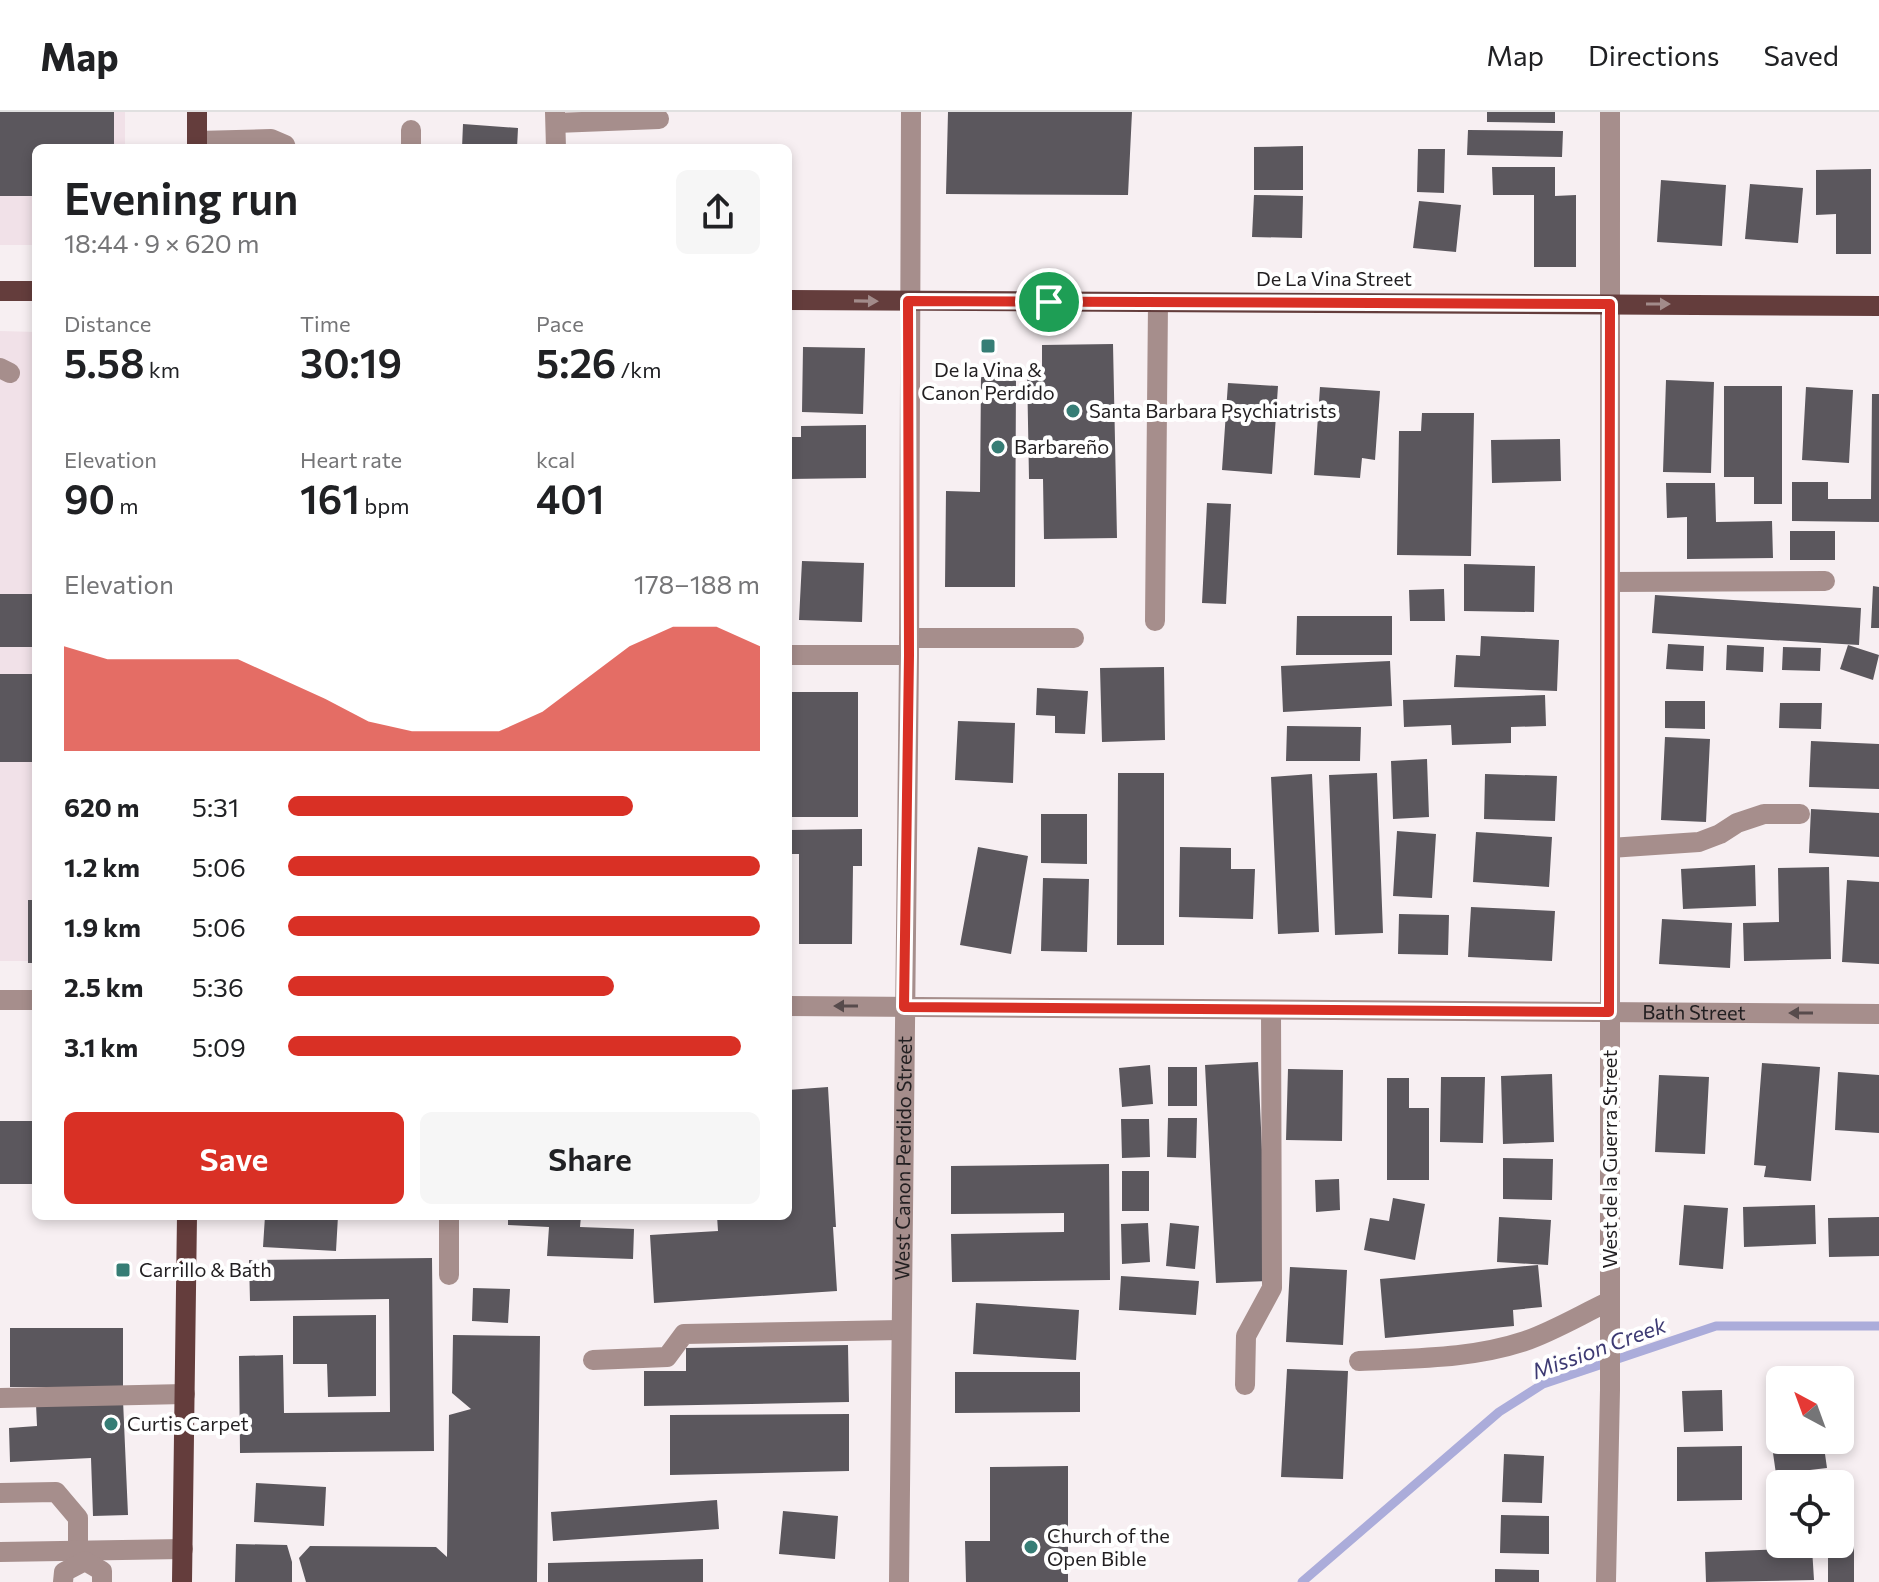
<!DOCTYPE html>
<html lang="en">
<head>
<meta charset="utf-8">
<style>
	:root { --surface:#fff; --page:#f6f6f6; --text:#202124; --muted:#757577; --line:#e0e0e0; --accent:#d93025 }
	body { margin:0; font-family:Commissioner,sans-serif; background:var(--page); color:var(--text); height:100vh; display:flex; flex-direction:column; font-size:30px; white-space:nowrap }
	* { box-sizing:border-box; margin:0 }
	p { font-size:26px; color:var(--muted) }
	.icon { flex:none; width:44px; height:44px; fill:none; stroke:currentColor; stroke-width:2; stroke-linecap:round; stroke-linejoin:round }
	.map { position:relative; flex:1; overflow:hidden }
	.panel { position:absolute; left:32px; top:32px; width:760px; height:1076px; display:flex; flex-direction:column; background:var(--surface); border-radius:12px; box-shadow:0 4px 12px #0003 }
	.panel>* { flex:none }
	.needle { width:52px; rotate:319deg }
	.controls { position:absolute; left:1766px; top:1254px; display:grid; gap:16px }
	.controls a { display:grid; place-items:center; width:88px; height:88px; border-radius:12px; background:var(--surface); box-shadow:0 4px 12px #0003; font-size:40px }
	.pin { position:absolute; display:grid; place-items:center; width:68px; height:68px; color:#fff; margin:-34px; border:4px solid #fff; border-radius:50%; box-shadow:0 2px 8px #0007 }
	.round { display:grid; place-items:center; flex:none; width:84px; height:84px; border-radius:12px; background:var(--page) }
	.summary { display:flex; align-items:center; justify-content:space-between; height:136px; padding:0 32px }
	h1 { font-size:44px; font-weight:600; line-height:60px }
	.metrics { display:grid; grid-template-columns:repeat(3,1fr); gap:12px; height:136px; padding:8px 32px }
	.metrics div { display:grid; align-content:center }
	.metrics b { font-size:40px; font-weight:600 }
	.metrics small { font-size:22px; font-weight:400 }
	.metrics p { font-size:22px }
	.chart { height:224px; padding:16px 32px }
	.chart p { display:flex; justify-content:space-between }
	.chart svg { width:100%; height:144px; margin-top:8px; fill:var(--accent); opacity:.7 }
	.primary-button { display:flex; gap:16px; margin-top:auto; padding:16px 32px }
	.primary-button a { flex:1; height:92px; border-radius:12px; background:var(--accent); color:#fff; font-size:32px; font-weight:600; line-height:92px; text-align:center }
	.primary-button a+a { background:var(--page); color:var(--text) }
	ul { padding:0 32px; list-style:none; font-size:26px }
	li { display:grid; grid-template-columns:128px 96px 1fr; align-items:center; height:60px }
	li i { height:20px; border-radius:10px; background:var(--accent) }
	header { display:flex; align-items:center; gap:48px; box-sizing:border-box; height:112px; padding:0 40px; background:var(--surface); border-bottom:2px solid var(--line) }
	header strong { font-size:38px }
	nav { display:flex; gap:44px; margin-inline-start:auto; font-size:28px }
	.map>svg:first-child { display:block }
	.built { fill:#f1e1e8 }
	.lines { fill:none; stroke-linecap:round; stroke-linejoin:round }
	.stream { stroke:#abacda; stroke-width:9 }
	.building { fill:#5b575d }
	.minor { stroke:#a68e8c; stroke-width:20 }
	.major { stroke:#643d3c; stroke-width:20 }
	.oneway { fill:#a28b8a }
	.oneway2 { fill:#574b4c }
	.route-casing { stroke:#fff; stroke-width:16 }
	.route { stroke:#d93025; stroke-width:10 }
	.poi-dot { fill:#367d75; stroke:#fff; stroke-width:3 }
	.labels { text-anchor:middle; stroke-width:8; stroke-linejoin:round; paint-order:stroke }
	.street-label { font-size:20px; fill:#221f21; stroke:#fff }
	.poi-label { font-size:20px; fill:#221f21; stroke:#fff; text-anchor:start }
	.water-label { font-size:22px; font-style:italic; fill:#3d3a73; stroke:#fff }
</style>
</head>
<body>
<header>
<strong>Map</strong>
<nav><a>Map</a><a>Directions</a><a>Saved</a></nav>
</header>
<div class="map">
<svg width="1879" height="1470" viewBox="0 0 1879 1470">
	<rect width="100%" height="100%" fill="#f7eff2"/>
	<path class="built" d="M 0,0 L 125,0 L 125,36 L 36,36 L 36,133 L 0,133 Z
		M 0,219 L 36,220 L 36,849 L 0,849 Z"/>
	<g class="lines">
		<path class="stream" d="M 1302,1470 L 1499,1300 L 1543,1272 L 1716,1214 L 1879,1214"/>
	</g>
	<path class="building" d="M 0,0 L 114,0 L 114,36 L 36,36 L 36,84 L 0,84 Z
		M 948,0 L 1132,0 L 1128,83 L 946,82 Z
		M 1487,0 L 1555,0 L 1555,11 L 1487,10 Z
		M 463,12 L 518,16 L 517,36 L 462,36 Z
		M 1468,18 L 1563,19 L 1562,45 L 1467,43 Z
		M 1303,34 L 1303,78 L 1254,78 L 1254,35 Z
		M 1418,37 L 1445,37 L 1444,81 L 1417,80 Z
		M 1492,55 L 1555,55 L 1555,84 L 1576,83 L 1576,155 L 1534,155 L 1534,83 L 1493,83 Z
		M 1871,57 L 1871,142 L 1836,142 L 1836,102 L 1816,103 L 1816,58 Z
		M 1661,68 L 1726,73 L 1722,134 L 1657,130 Z
		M 1750,72 L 1803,76 L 1798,131 L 1745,127 Z
		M 1254,83 L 1303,84 L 1302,126 L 1252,125 Z
		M 1419,89 L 1461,93 L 1456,140 L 1413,136 Z
		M 1113,232 L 1117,426 L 1044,427 L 1043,367 L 1029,367 L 1027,255 L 1042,255 L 1042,233 Z
		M 803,235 L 865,236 L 863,302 L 802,300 Z
		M 981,265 L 1016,265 L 1015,475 L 945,475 L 946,379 L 980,380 Z
		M 1666,268 L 1714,270 L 1711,361 L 1663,360 Z
		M 1228,271 L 1278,274 L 1272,362 L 1222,358 Z
		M 1724,274 L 1782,274 L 1782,392 L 1754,392 L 1754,365 L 1724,365 Z
		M 1320,275 L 1380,279 L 1375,348 L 1362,346 L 1360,366 L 1314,363 Z
		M 1806,275 L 1853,278 L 1849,351 L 1802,348 Z
		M 1872,282 L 1879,282 L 1879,410 L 1792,409 L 1792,370 L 1828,370 L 1828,387 L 1871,387 Z
		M 1422,301 L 1474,301 L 1471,444 L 1397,443 L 1399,319 L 1421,319 Z
		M 866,313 L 866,366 L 788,367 L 788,325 L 801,325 L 801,314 Z
		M 1560,327 L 1561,369 L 1492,371 L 1491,328 Z
		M 1666,371 L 1715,371 L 1716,410 L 1772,409 L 1773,446 L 1687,447 L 1687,405 L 1667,406 Z
		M 1207,391 L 1231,392 L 1226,492 L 1202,491 Z
		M 1790,419 L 1835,419 L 1835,448 L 1790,448 Z
		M 802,449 L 864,451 L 862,510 L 799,508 Z
		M 1464,452 L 1535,454 L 1534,500 L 1464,499 Z
		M 1873,474 L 1879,475 L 1879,516 L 1871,516 Z
		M 1444,477 L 1445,509 L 1410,509 L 1409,478 Z
		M 0,482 L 36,482 L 36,535 L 0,535 Z
		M 1655,483 L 1861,496 L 1859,533 L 1652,521 Z
		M 1297,504 L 1392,504 L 1392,543 L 1296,543 Z
		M 1481,524 L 1559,528 L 1557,579 L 1454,575 L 1456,543 L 1480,544 Z
		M 1668,532 L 1704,534 L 1703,559 L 1666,557 Z
		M 1727,533 L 1764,535 L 1763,560 L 1726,558 Z
		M 1848,533 L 1879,543 L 1873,568 L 1840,557 Z
		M 1783,535 L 1821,536 L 1820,559 L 1782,558 Z
		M 1390,549 L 1392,594 L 1283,600 L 1281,554 Z
		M 1164,555 L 1165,628 L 1102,630 L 1100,556 Z
		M 0,562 L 36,562 L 36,650 L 0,650 Z
		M 1037,576 L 1088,579 L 1085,622 L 1055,621 L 1055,604 L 1036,603 Z
		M 788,580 L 858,580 L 858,705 L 788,705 Z
		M 1545,583 L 1546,614 L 1511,615 L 1511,631 L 1452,633 L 1451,613 L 1404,615 L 1403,588 Z
		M 1665,589 L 1705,589 L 1705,617 L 1665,616 Z
		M 1780,591 L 1822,591 L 1821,617 L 1779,616 Z
		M 958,609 L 1015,611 L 1013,671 L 955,668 Z
		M 1287,614 L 1361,615 L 1360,649 L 1286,649 Z
		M 1665,625 L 1710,627 L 1706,710 L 1661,708 Z
		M 1811,629 L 1879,632 L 1879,677 L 1809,675 Z
		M 1427,647 L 1429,705 L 1393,707 L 1391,649 Z
		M 1118,661 L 1164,661 L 1164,833 L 1117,833 Z
		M 1377,661 L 1383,821 L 1335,823 L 1329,663 Z
		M 1312,662 L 1319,820 L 1278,822 L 1271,665 Z
		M 1485,662 L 1557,664 L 1555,709 L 1484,707 Z
		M 1811,697 L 1879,701 L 1879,745 L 1809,741 Z
		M 1041,702 L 1087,702 L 1087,752 L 1041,751 Z
		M 862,717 L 862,754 L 853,754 L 852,832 L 799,832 L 799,742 L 788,742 L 788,718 Z
		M 1397,719 L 1436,722 L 1432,786 L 1393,784 Z
		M 1476,720 L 1552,725 L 1549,775 L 1473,770 Z
		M 978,735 L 1028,744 L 1011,842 L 960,833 Z
		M 1180,735 L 1231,736 L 1231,757 L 1255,757 L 1253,807 L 1179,805 Z
		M 1755,753 L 1756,794 L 1683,797 L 1681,757 Z
		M 1829,755 L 1831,847 L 1744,849 L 1743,811 L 1779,810 L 1778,756 Z
		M 1043,766 L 1089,767 L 1087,840 L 1041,839 Z
		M 1847,768 L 1879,770 L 1879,852 L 1842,850 Z
		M 28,788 L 36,788 L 36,851 L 28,851 Z
		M 1471,795 L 1555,799 L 1552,849 L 1468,845 Z
		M 1399,802 L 1449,803 L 1448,843 L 1398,842 Z
		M 1662,807 L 1732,811 L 1730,856 L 1659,852 Z
		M 1258,950 L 1268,1169 L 1216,1171 L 1205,953 Z
		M 1762,951 L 1820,955 L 1811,1069 L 1764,1065 L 1766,1054 L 1754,1053 Z
		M 1150,953 L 1153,992 L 1122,995 L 1119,956 Z
		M 1168,955 L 1197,955 L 1197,994 L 1168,994 Z
		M 1288,957 L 1343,958 L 1342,1029 L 1286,1028 Z
		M 1838,960 L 1879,963 L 1879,1021 L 1835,1018 Z
		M 1552,962 L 1554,1030 L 1503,1032 L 1501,964 Z
		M 1659,963 L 1709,965 L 1705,1042 L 1655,1040 Z
		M 1441,965 L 1485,965 L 1483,1031 L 1440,1030 Z
		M 1387,966 L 1409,966 L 1409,996 L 1429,996 L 1429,1068 L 1387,1068 Z
		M 828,975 L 836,1115 L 833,1115 L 837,1179 L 654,1191 L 650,1123 L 718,1119 L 717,1104 L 788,1104 L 788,978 Z
		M 33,989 L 36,989 L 36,1072 L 0,1072 L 0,1009 L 33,1009 Z
		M 1168,1006 L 1197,1006 L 1196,1046 L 1167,1045 Z
		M 1121,1007 L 1149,1007 L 1150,1045 L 1122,1046 Z
		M 1503,1046 L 1553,1047 L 1552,1088 L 1503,1087 Z
		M 1109,1052 L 1110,1168 L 952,1170 L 951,1122 L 1064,1120 L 1064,1101 L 951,1102 L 951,1054 Z
		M 1122,1059 L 1149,1059 L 1149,1099 L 1122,1099 Z
		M 1339,1067 L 1340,1098 L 1316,1100 L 1315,1068 Z
		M 1393,1086 L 1425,1092 L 1415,1148 L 1364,1138 L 1370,1106 L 1389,1109 Z
		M 1684,1093 L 1728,1096 L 1723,1157 L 1679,1153 Z
		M 1815,1093 L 1816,1132 L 1744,1135 L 1743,1095 Z
		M 265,1104 L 338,1104 L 336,1139 L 263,1135 Z
		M 508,1104 L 581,1104 L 580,1115 L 634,1117 L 633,1147 L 547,1144 L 549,1115 L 508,1113 Z
		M 1499,1105 L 1551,1108 L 1548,1153 L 1497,1150 Z
		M 1879,1105 L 1879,1144 L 1829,1145 L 1828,1106 Z
		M 1148,1111 L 1150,1150 L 1122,1152 L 1121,1112 Z
		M 1170,1111 L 1199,1114 L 1195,1157 L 1166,1154 Z
		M 432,1146 L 434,1339 L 240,1341 L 239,1244 L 283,1243 L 284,1301 L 390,1300 L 389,1187 L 250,1189 L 249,1148 Z
		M 1538,1153 L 1542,1195 L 1513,1198 L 1514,1214 L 1385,1226 L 1380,1167 Z
		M 1290,1155 L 1347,1158 L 1343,1233 L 1286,1230 Z
		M 1121,1164 L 1199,1169 L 1196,1203 L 1119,1198 Z
		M 473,1176 L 510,1177 L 508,1211 L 472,1209 Z
		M 976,1191 L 1079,1198 L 1076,1248 L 973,1242 Z
		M 376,1203 L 376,1284 L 328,1285 L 327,1252 L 293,1252 L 293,1204 Z
		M 10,1216 L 123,1216 L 123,1275 L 10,1275 Z
		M 453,1223 L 540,1224 L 537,1470 L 306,1470 L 299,1446 L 310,1434 L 436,1435 L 447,1445 L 449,1303 L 471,1297 L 452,1281 Z
		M 848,1233 L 849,1290 L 644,1294 L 644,1259 L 686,1259 L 686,1236 Z
		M 1287,1257 L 1348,1259 L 1343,1367 L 1281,1365 Z
		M 955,1260 L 1080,1260 L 1080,1300 L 955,1301 Z
		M 1722,1278 L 1723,1319 L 1684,1320 L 1682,1279 Z
		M 123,1288 L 128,1403 L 93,1404 L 91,1346 L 10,1350 L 9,1316 L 37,1314 L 36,1292 Z
		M 849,1302 L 849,1359 L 670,1363 L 670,1303 Z
		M 1780,1326 L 1780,1328 L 1823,1328 L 1827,1356 L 1776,1362 L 1771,1327 Z
		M 1742,1334 L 1742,1388 L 1677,1389 L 1677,1335 Z
		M 1504,1342 L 1544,1344 L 1542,1391 L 1502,1390 Z
		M 1068,1354 L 1068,1470 L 966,1470 L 965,1429 L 990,1429 L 990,1355 Z
		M 256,1371 L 326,1375 L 324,1414 L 254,1410 Z
		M 717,1388 L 719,1417 L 553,1429 L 551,1400 Z
		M 783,1399 L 838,1404 L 835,1447 L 779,1442 Z
		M 1501,1403 L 1549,1404 L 1549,1442 L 1500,1441 Z
		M 1840,1421 L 1854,1421 L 1854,1470 L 1828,1470 L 1828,1432 L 1840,1432 Z
		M 236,1432 L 287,1433 L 292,1450 L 292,1470 L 235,1470 Z
		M 1812,1436 L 1814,1468 L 1706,1470 L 1705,1440 Z
		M 703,1447 L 703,1470 L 548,1470 L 548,1451 Z
		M 1495,1457 L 1539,1458 L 1539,1470 L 1495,1470 Z"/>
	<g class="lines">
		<g class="minor">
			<path d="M 555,0 L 556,36"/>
			<path d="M 556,11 L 659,7"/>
			<path d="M 197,29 L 271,27 L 285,33 L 286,36"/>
			<path d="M 411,36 L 411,18"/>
			<path d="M 0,256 L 10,261"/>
			<path d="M 1610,470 L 1825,469"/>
			<path d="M 1155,509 L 1158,191"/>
			<path d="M 909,526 L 1074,526"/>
			<path d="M 788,543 L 909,543"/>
			<path d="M 1610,736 L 1699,730 L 1720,722 L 1737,711 L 1764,702 L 1800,702"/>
			<path d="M 0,888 L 36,888"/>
			<path id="s1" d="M 788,894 L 1879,902"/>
			<path d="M 449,1104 L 449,1163"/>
			<path d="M 593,1248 L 667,1245 L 684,1222 L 901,1218"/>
			<path d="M 1359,1249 C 1415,1246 1471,1247 1525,1229 C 1554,1219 1582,1202 1610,1189"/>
			<path d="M 1245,1273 L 1246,1224 L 1272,1176 L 1271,898"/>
			<path d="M 0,1286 L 185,1282"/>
			<path d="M 0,1381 L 56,1380 L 78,1406 L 78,1438"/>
			<path d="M 0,1440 L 183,1437"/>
			<path d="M 63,1470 L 64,1460 L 85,1449 L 102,1459 L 102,1470"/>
			<path id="s2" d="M 899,1470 L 909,543 L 911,0"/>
			<path d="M 1606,1470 L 1610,1278 L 1610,0"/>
		</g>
		<path class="major" d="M 197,36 L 197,0
			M 0,179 L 36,179
			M 788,188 L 1879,194
			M 182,1470 L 187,1104"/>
	</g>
	<defs><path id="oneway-solid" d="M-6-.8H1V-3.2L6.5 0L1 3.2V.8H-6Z" transform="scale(2)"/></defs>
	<g class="oneway">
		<use href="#oneway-solid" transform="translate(866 189) rotate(1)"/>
		<use href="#oneway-solid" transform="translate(1658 192)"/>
	</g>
	<g class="oneway2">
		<use href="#oneway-solid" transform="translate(846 894) rotate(-180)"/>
		<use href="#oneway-solid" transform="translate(1801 901) rotate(-180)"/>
	</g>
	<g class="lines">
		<g class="route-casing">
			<path id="route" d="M 908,189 L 1610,192 L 1609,900 L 904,895 L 909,543 Z"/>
		</g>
		<use href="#route" class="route"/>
	</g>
	<g class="poi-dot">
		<rect x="980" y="226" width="16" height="16" rx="4"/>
		<circle cx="1073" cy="299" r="8"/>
		<circle cx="998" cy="335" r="8"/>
		<rect x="115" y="1150" width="16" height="16" rx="4"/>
		<circle cx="111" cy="1312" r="8"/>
		<circle cx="1031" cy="1435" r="8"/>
	</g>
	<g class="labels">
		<g class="street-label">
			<text x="1334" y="174">De La Vina Street</text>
			<text dy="7" stroke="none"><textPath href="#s1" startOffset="906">Bath Street</textPath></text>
			<text dy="7" stroke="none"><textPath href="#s2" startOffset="424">West Canon Perdido Street</textPath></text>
			<text transform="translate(1610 1047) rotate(-90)" y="7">West de la Guerra Street</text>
		</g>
		<g class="poi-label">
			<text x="988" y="265" text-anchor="middle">De la Vina &amp;<tspan x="988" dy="23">Canon Perdido</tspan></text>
			<text x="1089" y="306">Santa Barbara Psychiatrists</text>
			<text x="1014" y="342">Barbareño</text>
			<text x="139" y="1165">Carrillo &amp; Bath</text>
			<text x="127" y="1319">Curtis Carpet</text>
			<text x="1047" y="1431">Church of the<tspan x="1047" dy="23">Open Bible</tspan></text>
		</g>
		<g class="water-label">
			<text transform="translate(1599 1236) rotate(-20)" y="8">Mission Creek</text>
		</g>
	</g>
</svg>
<div class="controls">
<a><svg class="needle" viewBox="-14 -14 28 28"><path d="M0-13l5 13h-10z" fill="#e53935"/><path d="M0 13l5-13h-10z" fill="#757577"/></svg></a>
<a><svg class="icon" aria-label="locate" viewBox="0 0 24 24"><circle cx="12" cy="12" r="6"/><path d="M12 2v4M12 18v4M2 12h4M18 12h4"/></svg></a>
</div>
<div class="pin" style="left:1049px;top:190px;background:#1e9e55"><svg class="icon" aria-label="arrive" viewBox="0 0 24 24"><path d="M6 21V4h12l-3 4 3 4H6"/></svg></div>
<section class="panel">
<div class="summary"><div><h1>Evening run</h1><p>18:44 · 9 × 620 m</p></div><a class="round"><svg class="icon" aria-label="share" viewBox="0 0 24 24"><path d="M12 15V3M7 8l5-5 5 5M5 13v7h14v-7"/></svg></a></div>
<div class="metrics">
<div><p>Distance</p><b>5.58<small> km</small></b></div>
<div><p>Time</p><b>30:19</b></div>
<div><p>Pace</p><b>5:26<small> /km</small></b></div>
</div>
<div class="metrics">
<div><p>Elevation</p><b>90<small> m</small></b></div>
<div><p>Heart rate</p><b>161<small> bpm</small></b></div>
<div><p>kcal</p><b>401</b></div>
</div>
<div class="chart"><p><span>Elevation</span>178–188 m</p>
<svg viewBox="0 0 160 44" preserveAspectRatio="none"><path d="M0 44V12L10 16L20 16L30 16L40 16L50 22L60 28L70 35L80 38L90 38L100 38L110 32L120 22L130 12L140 6L150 6L160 12V44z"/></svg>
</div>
<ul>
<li><b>620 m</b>5:31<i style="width:73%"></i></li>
<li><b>1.2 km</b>5:06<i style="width:100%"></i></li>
<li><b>1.9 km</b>5:06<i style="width:100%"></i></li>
<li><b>2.5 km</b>5:36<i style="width:69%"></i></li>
<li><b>3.1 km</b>5:09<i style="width:96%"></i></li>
</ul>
<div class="primary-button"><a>Save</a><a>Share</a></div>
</section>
</div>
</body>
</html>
